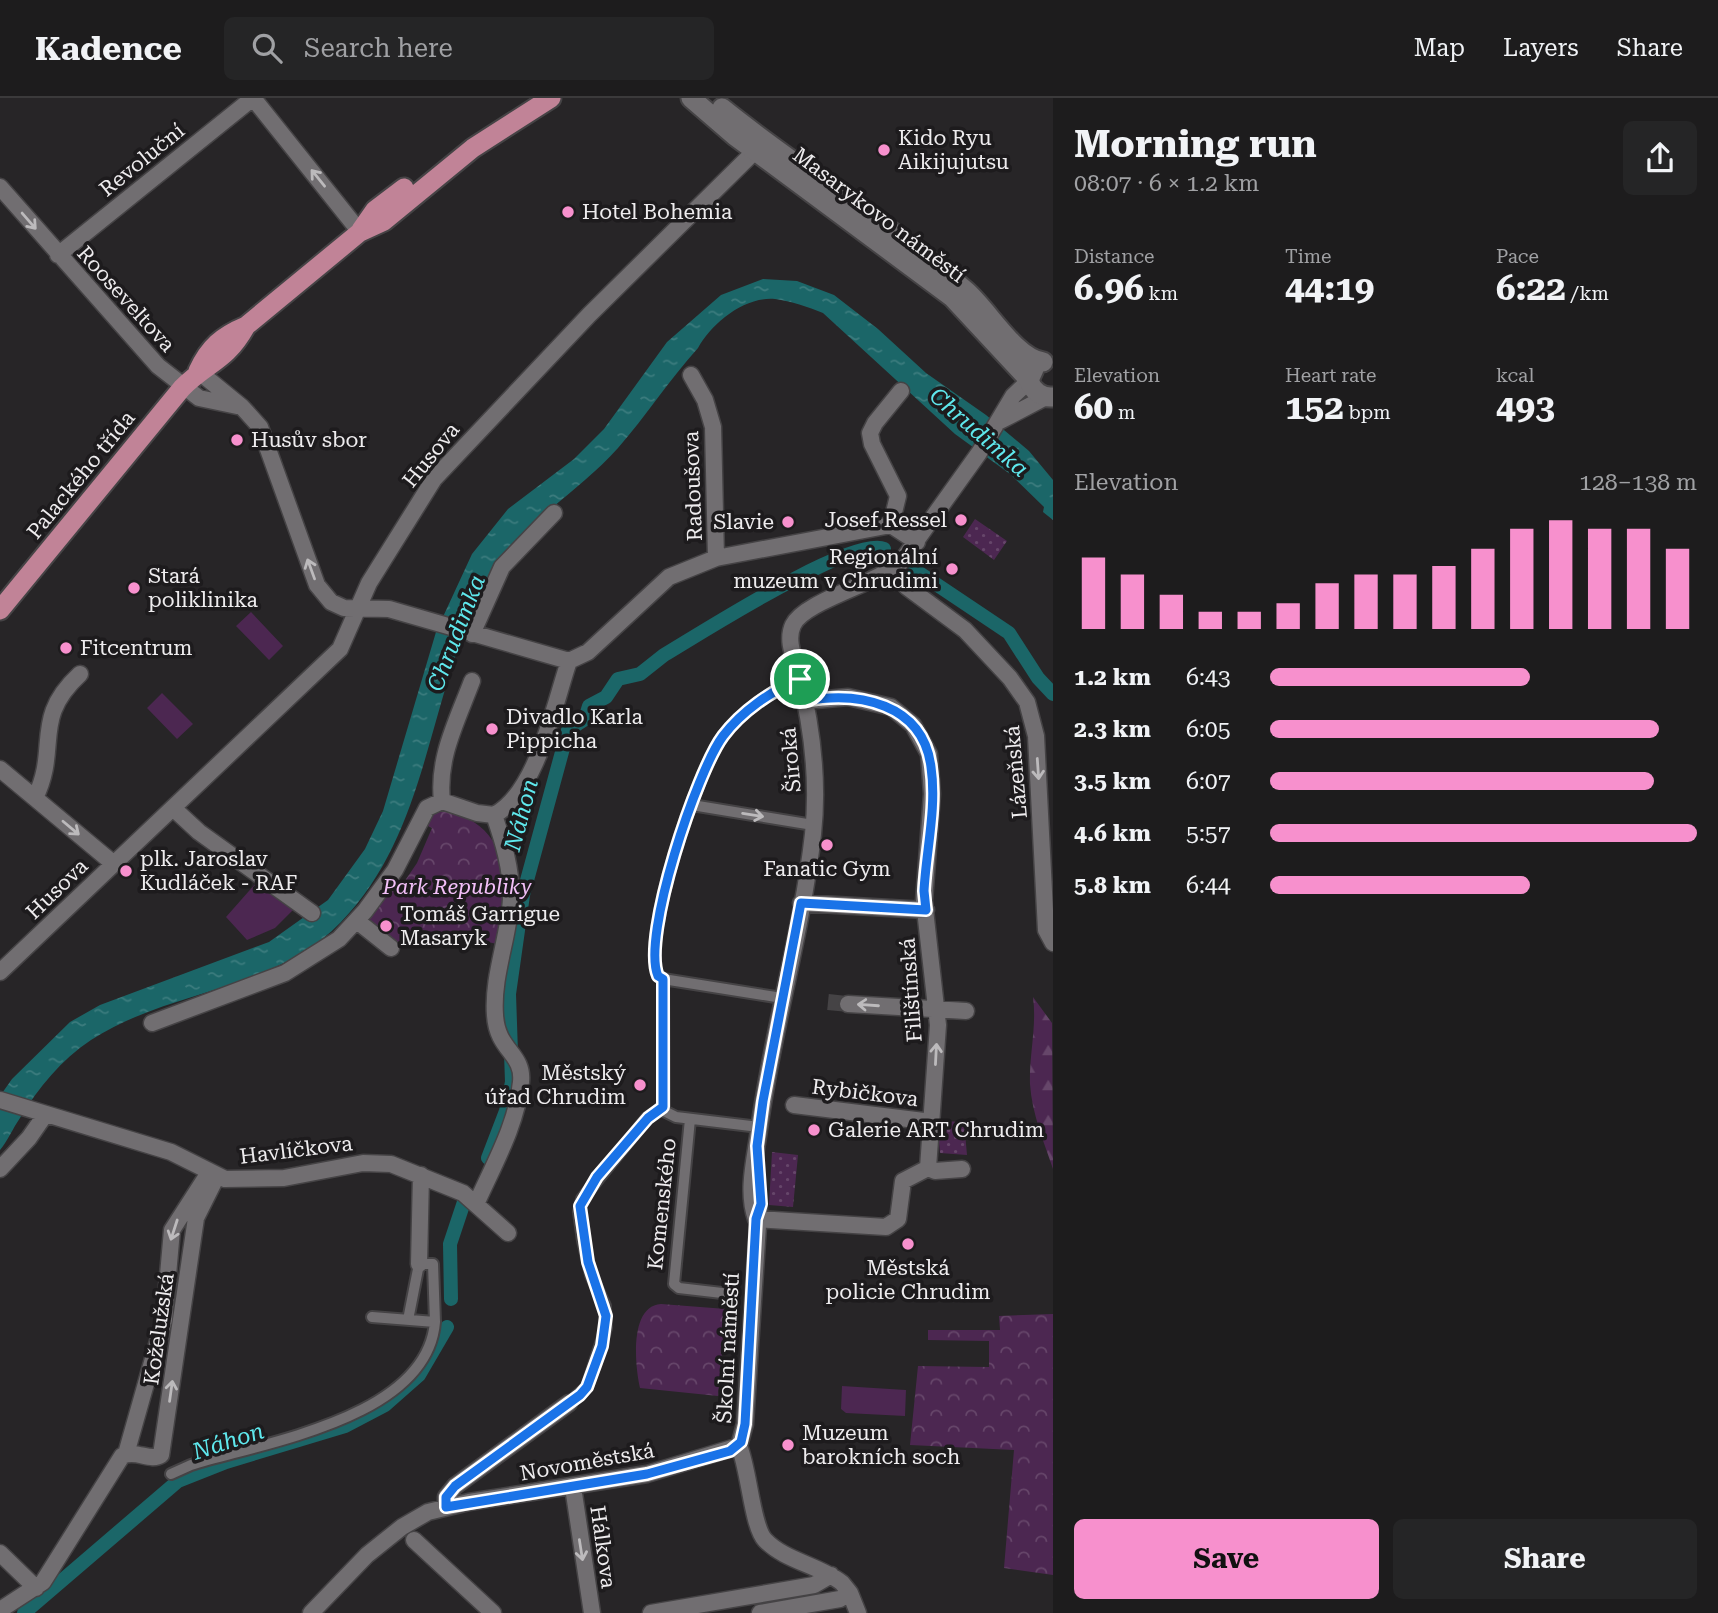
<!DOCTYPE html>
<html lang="en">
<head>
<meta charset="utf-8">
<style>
	:root { --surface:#1d1c1d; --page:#252526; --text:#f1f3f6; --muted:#a0a1a4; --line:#3b3a3b; --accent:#f790cd }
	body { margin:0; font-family:"Roboto Serif",serif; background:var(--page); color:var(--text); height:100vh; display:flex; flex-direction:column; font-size:26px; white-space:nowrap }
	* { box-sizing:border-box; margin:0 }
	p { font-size:23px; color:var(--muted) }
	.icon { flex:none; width:38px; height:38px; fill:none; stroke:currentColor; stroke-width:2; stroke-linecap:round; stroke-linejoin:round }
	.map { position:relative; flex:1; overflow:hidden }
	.drawer { display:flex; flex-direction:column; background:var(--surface); width:665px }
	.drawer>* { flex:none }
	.pin { position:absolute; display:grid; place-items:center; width:60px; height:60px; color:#fff; margin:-30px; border:4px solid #fff; border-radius:50%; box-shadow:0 2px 7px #0007 }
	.round { display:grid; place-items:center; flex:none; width:74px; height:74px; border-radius:10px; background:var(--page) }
	.headline { display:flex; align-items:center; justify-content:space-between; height:119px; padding:0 21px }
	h1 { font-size:38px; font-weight:700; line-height:52px }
	.figures { display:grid; grid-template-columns:repeat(3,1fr); gap:10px; height:119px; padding:7px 21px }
	.figures div { display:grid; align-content:center }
	.figures b { font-size:35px; font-weight:700 }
	.figures small { font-size:19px; font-weight:400 }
	.figures p { font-size:19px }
	.chart { height:196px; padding:14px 21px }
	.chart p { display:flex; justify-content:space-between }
	.chart svg { width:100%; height:126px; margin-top:7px; stroke:var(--accent); stroke-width:6 }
	.cta { display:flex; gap:14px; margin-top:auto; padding:14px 21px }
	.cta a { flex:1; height:80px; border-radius:10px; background:var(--accent); color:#111; font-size:28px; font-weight:700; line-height:80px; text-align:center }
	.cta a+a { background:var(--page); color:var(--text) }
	ul { padding:0 21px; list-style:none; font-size:23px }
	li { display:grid; grid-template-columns:112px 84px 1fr; align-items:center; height:52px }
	li i { height:18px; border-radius:9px; background:var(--accent) }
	header { display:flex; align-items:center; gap:42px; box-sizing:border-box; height:98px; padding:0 35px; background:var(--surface); border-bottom:2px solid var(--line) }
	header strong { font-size:33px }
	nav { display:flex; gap:38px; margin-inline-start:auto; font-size:24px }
	.search { width:490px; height:63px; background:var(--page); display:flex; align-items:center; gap:18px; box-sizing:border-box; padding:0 24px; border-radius:10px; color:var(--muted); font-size:26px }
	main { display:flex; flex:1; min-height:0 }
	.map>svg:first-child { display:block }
	.grass { fill:url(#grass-dots) }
	.forest { fill:url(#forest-firs) }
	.park { fill:url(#park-crowns) }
	.pitch { fill:#4c2751 }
	.water { fill:url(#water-ripples) }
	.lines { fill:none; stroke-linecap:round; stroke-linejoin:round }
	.canal { stroke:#1b6668; stroke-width:14 }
	.minor-tunnel { stroke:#454345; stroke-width:16; stroke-dasharray:16 8; stroke-linecap:butt }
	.pedestrian-casing { stroke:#454345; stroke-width:14 }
	.minor-casing { stroke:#454345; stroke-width:19 }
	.secondary-casing { stroke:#454345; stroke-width:23 }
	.primary-casing { stroke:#454345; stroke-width:23 }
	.pedestrian { stroke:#716e71; stroke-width:10 }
	.minor { stroke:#716e71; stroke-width:16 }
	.secondary { stroke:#716e71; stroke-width:19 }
	.primary { stroke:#c18397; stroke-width:19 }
	.oneway { stroke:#bcbabc }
	.route-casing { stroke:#fff; stroke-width:14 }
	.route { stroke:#1a73e8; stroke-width:9 }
	.poi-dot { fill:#f790cd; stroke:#1d1b1d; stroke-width:2.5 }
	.labels { text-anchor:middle; stroke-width:7; stroke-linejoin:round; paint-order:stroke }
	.poi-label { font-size:21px; fill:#eeecee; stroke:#1d1b1d; text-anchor:start }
	.street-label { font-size:21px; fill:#eeecee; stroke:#1d1b1d }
	.park-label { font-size:21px; font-style:italic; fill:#f3c0f9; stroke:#1d1b1d }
	.water-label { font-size:23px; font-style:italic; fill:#5fe8ed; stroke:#1d1b1d }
</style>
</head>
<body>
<header>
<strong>Kadence</strong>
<div class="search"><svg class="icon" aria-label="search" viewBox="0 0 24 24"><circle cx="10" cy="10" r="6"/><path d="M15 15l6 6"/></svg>Search here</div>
<nav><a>Map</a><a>Layers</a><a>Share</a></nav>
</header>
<main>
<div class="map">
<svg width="1053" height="1515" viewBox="0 0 1053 1515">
	<defs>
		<pattern id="grass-dots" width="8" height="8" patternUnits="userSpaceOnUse" patternTransform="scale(1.75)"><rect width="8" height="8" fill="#4c2751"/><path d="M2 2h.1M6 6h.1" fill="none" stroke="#66466a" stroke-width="1.8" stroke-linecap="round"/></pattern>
		<pattern id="forest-firs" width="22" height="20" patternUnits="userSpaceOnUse" patternTransform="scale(1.75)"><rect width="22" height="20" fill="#4c2751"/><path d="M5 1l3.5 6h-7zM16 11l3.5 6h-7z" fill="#66466a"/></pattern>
		<pattern id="park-crowns" width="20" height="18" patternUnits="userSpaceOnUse" patternTransform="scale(1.75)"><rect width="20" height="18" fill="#4c2751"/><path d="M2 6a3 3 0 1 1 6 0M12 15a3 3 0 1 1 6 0" fill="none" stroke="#66466a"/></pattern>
		<pattern id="water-ripples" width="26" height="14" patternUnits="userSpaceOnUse" patternTransform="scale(1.75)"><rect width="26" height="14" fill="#1b6668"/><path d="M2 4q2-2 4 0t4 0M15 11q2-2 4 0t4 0" fill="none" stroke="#3c7c7e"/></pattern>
	</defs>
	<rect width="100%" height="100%" fill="#272527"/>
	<path class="grass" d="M 975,421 L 1007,443 L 994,462 L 963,439 Z
		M 942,1023 L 964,1024 L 967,1057 L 940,1055 L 938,1034 Z
		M 772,1054 L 798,1057 L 793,1109 L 769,1107 Z"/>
	<path class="forest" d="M 1033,899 L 1052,925 L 1053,1071 C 1044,1044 1032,1016 1030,986 C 1029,957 1037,928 1033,899 Z"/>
	<path class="park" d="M 445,711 C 516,732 507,787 498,846 L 423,832 L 401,848 L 367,821 L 388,792 L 398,793 L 417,765 L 432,730 L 424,726 L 434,713 Z
		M 661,1206 L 726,1211 L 718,1298 L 640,1290 C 635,1268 629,1208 661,1206 Z
		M 1053,1216 L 1053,1477 L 1004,1470 L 1014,1352 L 910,1347 L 918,1268 L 989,1269 L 989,1243 L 928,1242 L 928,1232 L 1000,1232 L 999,1218 Z"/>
	<path class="pitch" d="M 251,514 L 283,548 L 269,562 L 236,528 Z
		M 162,595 L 193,626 L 177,641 L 147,610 Z
		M 256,785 L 294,811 L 275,830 L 247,842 L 226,819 Z
		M 842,1288 L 906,1292 L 905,1318 L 846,1315 L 841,1311 Z"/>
	<path class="water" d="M 763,181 L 797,183 L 834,197 L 878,231 L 926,275 L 986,317 L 1029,353 L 1053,382 L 1053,422 L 1043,414 L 1044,409 L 1010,376 L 955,336 L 823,215 C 808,209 791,203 775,201 C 744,198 711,226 698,250 C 669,282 646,318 618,350 C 576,397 519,426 488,482 C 427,592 432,730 341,824 C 275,893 169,891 91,942 C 61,962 39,989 20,1020 C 13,1030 7,1044 0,1052 L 0,998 L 12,981 L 70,924 L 100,907 L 269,844 L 328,802 L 365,751 L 383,713 L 436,534 L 472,456 L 508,411 L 574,361 L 604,331 L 667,244 L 721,197 Z"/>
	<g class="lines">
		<path class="canal" d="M 915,472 L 1009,535 L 1038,580 L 1053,596
			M 488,1060 L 506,1013 L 512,984 L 509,896 L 523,797 L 568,632 L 585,621 L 589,608 L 606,599 L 618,581 L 640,576 L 664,557 C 698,537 853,437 884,451
			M 451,1201 L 450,1146 L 464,1104
			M 24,1515 L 178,1383 L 226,1364 L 345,1328 L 385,1307 L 419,1277 L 447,1229"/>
		<path class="minor-tunnel" d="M 828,904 L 848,906"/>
		<g class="pedestrian-casing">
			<path id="pedestrian" d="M 692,707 L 813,727
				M 663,881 L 658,878 C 641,838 697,673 723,638 C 742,613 771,593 800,581
				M 663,881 L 664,1013 L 676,1019 L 759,1029
				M 663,881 L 782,900
				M 690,1021 L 674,1186 L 679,1190 L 722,1195
				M 372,1219 L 435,1224 L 433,1166 L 419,1166 L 408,1222
				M 569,1305 L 587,1289 L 606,1230 L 605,1208 L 591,1177 L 583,1143 L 579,1114 L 582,1101 L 647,1020 L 663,1009
				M 171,1376 L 191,1367 C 265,1344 427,1320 435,1224"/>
		</g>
		<g class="minor-casing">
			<path id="minor" d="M 253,0 L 360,134
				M 0,89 L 158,268 L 199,300 L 237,308
				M 58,157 L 253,0
				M 198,273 L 242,309 L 260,329 L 317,487 L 331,504 L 344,510 L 389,511 L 569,563 L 588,554 L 669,479 L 716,460 L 891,427 L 917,444
				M 691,277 L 705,302 L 713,329 L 716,460
				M 1000,323 L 1046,299
				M 891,427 L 898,398 L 872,346 L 870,335 L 875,325 L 901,293
				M 891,473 L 907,489 L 965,532 L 1010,580 L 1027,604 L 1036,638 L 1046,832 L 1053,845
				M 472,536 L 502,469 L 554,415
				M 805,603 L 848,599 L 891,609 L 913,627 L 929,656 L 932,696 L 924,803 L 938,927 L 928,1070
				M 0,671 L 114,766
				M 35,700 C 60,649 31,621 80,576
				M 442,703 L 477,715 L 494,717
				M 173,710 L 199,734 L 312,815
				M 494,717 C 537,695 554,607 569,563
				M 801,805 L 926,812
				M 357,823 L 391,850
				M 0,874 L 340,551 L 369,485 L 434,381 L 589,217 L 755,53
				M 848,906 L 966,913
				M 152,925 L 285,875 L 339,841 L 365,813 L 395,772 L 427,710 L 442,703 C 437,660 457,623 472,583
				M 0,1002 L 171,1054 L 225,1081 L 284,1080 L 363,1065 L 391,1066 L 463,1095 L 508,1135
				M 794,1007 L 932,1024
				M 928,1070 L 935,1073 L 962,1071
				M 0,1071 L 29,1040 L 45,1017
				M 477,1104 C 494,1066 517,1026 521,984 C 524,955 497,953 495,917 C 492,878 509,839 511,801 C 512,772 503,743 494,717
				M 759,1112 L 745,1326 L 739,1348 C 749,1371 752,1428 765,1442 C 785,1463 819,1467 842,1485 L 850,1495 L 858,1515
				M 756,1121 C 746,1093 755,1061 759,1032 C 772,933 802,835 813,736 C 819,681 812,627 798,573 C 794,559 786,542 793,527 C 804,503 877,486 901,464 L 979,355 L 1013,298 L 1029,283
				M 756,1121 L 886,1129 L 898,1121 L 903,1083 L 928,1070
				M 419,1166 L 421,1077
				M 126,1356 L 164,1222 L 172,1132 L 208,1076
				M 573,1389 L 592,1515
				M 446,1408 L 446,1399 L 455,1388 L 569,1305
				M 414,1442 L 493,1515
				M 0,1455 L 36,1490
				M 0,1512 L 43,1484 L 122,1358 C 136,1351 150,1364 161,1357 L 196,1120 L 217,1078
				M 311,1515 L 367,1457 L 402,1429 L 428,1414 L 469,1404 L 647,1376 L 739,1348
				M 651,1515 L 814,1487 L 831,1477
				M 760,1515 L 840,1501 L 850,1495"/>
		</g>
		<g class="secondary-casing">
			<path id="secondary" d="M 691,0 L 735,38 L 952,199 L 1029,282
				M 722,10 C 801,74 890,126 966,193 C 989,213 1015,260 1043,264
				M 1034,271 L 1029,282 C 1032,293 1042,300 1053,299"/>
		</g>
		<g class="primary-casing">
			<path id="primary" d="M 361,132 L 375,112 L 404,90
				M 198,273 C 209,249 222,238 246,228 L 360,134 L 384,123 L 473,50 L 551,0
				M 0,512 L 182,290 C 209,263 225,265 246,228"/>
		</g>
		<use href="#pedestrian" class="pedestrian"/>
		<use href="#minor" class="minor"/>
		<use href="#secondary" class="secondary"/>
		<use href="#primary" class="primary"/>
	</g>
	<defs><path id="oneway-shaft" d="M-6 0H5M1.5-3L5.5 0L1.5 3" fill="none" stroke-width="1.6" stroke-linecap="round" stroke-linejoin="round" transform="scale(1.75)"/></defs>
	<g class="oneway">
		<use href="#oneway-shaft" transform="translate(318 80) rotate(-129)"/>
		<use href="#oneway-shaft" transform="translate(29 123) rotate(49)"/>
		<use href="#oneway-shaft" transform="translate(311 471) rotate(-110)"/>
		<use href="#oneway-shaft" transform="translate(1038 671) rotate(86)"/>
		<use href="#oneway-shaft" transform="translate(753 717) rotate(9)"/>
		<use href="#oneway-shaft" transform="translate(71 730) rotate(40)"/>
		<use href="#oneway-shaft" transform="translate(868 907) rotate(-176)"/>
		<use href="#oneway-shaft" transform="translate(936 956) rotate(-87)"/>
		<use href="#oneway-shaft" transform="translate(174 1132) rotate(108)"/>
		<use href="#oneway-shaft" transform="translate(171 1293) rotate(-82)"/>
		<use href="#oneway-shaft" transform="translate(581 1452) rotate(81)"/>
	</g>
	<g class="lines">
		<g class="route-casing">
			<path id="route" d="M 800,581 L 805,603 C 858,593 923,605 931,669 C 937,710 926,753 924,793 L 926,812 L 801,805 L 763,1003 L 757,1048 L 761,1106 L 756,1121 L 745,1326 L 741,1344 L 730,1353 L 647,1376 L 446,1409 L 446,1399 L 455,1388 L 580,1297 L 587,1289 L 602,1248 L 606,1218 L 588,1164 L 580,1108 L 597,1079 L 648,1020 L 663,1009 L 663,881 L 658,878 C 641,839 697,673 723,638 C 742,613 771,593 800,581 Z"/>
		</g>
		<use href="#route" class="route"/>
	</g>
	<g class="poi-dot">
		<circle cx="884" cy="52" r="7"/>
		<circle cx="568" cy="114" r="7"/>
		<circle cx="237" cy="342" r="7"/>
		<circle cx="961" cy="422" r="7"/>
		<circle cx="788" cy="424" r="7"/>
		<circle cx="952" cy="471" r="7"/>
		<circle cx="134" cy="490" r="7"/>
		<circle cx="66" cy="550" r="7"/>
		<circle cx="492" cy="631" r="7"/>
		<circle cx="827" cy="747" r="7"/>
		<circle cx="126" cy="773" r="7"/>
		<circle cx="386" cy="828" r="7"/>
		<circle cx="640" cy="987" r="7"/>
		<circle cx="814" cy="1032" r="7"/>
		<circle cx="908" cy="1146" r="7"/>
		<circle cx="788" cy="1347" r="7"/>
	</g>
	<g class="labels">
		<g class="poi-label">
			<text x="898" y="47">Kido Ryu<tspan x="898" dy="24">Aikijujutsu</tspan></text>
			<text x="582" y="121">Hotel Bohemia</text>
			<text x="251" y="349">Husův sbor</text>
			<text x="947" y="429" text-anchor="end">Josef Ressel</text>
			<text x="774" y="431" text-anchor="end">Slavie</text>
			<text x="938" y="466" text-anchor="end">Regionální<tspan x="938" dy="24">muzeum v Chrudimi</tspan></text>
			<text x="148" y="485">Stará<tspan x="148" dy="24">poliklinika</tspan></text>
			<text x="80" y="557">Fitcentrum</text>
			<text x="506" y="626">Divadlo Karla<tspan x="506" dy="24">Pippicha</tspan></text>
			<text x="140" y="768">plk. Jaroslav<tspan x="140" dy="24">Kudláček - RAF</tspan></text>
			<text x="827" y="778" text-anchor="middle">Fanatic Gym</text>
			<text x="400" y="823">Tomáš Garrigue<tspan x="400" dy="24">Masaryk</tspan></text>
			<text x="626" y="982" text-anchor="end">Městský<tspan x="626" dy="24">úřad Chrudim</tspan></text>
			<text x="828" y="1039">Galerie ART Chrudim</text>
			<text x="908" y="1177" text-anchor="middle">Městská<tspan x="908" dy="24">policie Chrudim</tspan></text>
			<text x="802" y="1342">Muzeum<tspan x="802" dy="24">barokních soch</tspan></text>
		</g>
		<g class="street-label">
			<text transform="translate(142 62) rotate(-39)" y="7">Revoluční</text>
			<text transform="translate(879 117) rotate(37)" y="7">Masarykovo náměstí</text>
			<text transform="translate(126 201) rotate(48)" y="7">Rooseveltova</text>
			<text transform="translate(431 357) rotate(-51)" y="7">Husova</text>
			<text transform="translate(81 377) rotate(-51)" y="7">Palackého třída</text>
			<text transform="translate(693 388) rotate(-92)" y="7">Radoušova</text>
			<text transform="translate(791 662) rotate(-95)" y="7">Široká</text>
			<text transform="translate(1016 674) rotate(-95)" y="7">Lázeňská</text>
			<text transform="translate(57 791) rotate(-44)" y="7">Husova</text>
			<text transform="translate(911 892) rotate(-94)" y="7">Filištínská</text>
			<text transform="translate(865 995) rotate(7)" y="7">Rybičkova</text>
			<text transform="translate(296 1052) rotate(-7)" y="7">Havlíčkova</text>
			<text transform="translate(662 1106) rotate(-84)" y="7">Komenského</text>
			<text transform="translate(159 1231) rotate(-82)" y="7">Koželužská</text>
			<text transform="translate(728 1250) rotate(-87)" y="7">Školní náměstí</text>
			<text transform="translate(587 1364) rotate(-10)" y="7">Novoměstská</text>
			<text transform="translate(603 1449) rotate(82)" y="7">Hálkova</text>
		</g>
		<g class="park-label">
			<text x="457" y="796">Park Republiky</text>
		</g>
		<g class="water-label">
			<text transform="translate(979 334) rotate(41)" y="8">Chrudimka</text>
			<text transform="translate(456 535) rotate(-69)" y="8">Chrudimka</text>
			<text transform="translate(521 717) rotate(-75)" y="8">Náhon</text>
			<text transform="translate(228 1343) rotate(-18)" y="8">Náhon</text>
		</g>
	</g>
</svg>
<div class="pin" style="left:800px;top:581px;background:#1e9e55"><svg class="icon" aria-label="arrive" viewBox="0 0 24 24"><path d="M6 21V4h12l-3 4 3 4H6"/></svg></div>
</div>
<section class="drawer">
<div class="headline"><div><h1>Morning run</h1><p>08:07 · 6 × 1.2 km</p></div><a class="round"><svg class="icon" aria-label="share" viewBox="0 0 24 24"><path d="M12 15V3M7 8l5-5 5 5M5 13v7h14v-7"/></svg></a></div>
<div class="figures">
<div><p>Distance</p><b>6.96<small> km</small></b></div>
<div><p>Time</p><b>44:19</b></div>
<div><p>Pace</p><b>6:22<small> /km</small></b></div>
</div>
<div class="figures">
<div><p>Elevation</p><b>60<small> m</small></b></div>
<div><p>Heart rate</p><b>152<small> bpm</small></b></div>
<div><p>kcal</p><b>493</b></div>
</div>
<div class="chart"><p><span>Elevation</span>128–138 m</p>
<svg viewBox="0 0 160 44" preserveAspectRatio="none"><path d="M5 44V19M15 44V25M25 44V32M35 44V38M45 44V38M55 44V35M65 44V28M75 44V25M85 44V25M95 44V22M105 44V16M115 44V9M125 44V6M135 44V9M145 44V9M155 44V16"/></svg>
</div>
<ul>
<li><b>1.2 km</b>6:43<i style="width:61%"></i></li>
<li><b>2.3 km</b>6:05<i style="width:91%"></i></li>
<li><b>3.5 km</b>6:07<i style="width:90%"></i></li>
<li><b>4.6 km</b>5:57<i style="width:100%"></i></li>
<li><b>5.8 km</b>6:44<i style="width:61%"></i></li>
</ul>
<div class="cta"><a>Save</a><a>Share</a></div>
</section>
</main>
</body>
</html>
